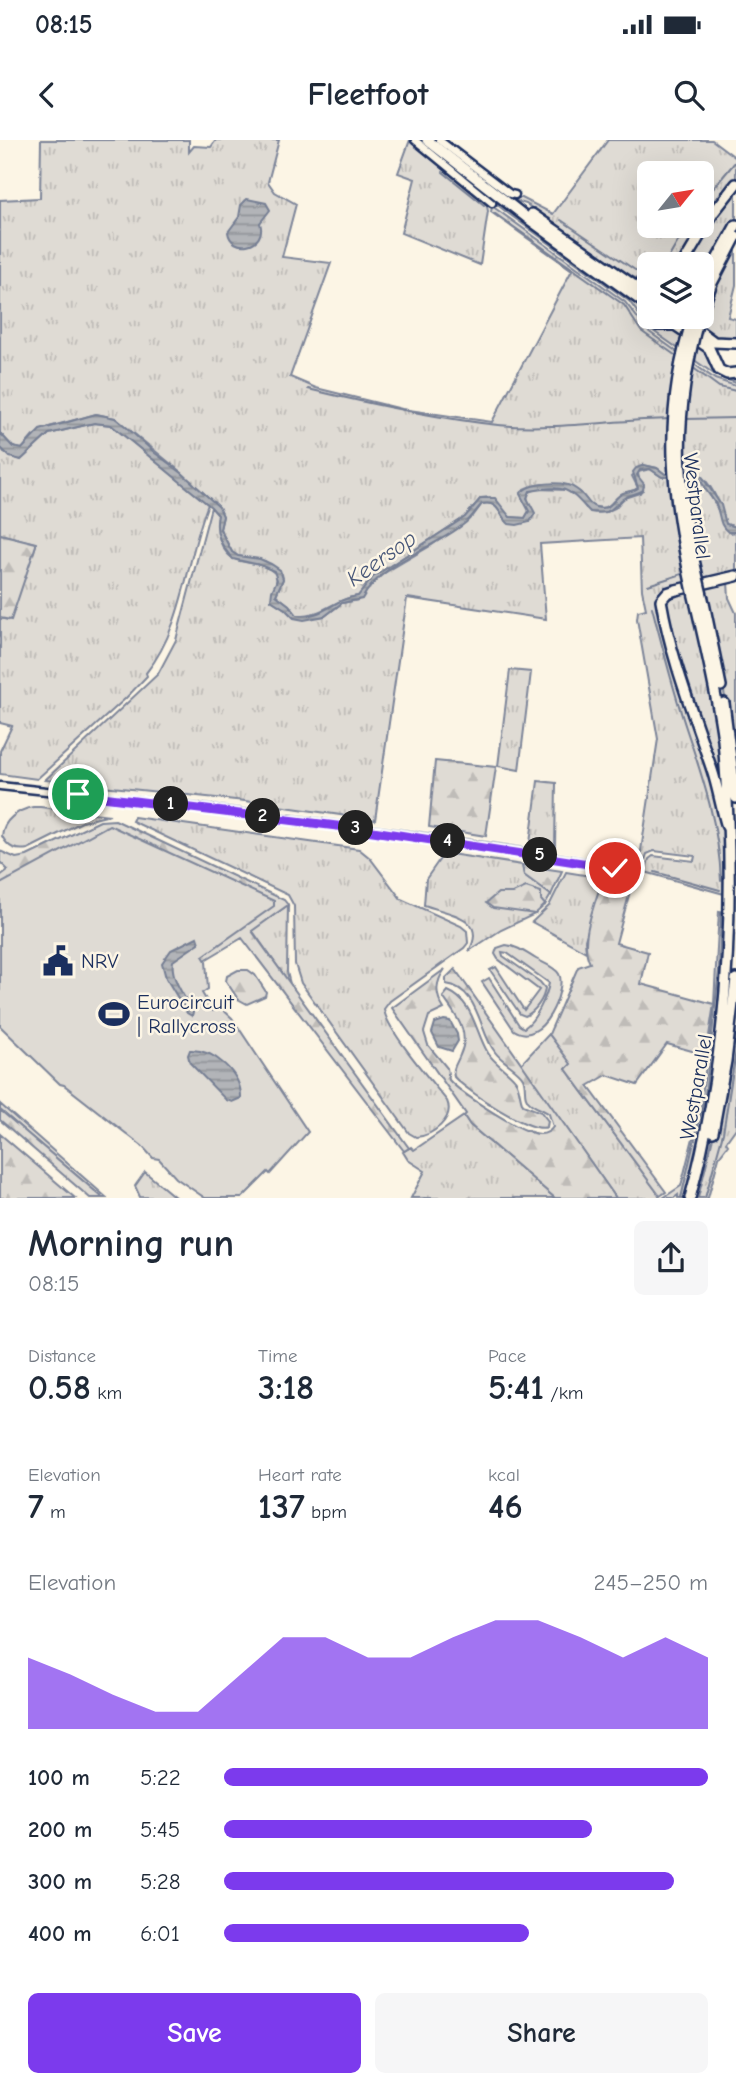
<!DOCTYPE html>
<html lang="en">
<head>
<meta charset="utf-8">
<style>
	:root { --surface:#fff; --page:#f6f6f7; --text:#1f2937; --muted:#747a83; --accent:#7c3aed }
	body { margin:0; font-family:"Comic Neue",sans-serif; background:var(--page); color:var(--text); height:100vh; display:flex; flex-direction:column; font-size:26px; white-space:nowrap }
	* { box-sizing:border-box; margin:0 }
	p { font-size:23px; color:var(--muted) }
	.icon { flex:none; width:38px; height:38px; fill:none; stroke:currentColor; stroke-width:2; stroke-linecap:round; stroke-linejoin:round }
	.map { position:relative; height:1058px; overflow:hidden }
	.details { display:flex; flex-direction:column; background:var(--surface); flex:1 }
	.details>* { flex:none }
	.needle { width:46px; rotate:60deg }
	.buttons { position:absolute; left:637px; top:21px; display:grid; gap:14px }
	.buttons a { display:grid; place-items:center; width:77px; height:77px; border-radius:10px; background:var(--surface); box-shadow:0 7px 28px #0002; font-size:35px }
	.pin { position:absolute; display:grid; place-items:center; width:60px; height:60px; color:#fff; margin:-30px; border:4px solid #fff; border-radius:50%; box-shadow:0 2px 7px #0007 }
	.km { position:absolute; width:35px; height:35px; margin:-18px; border-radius:50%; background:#222; color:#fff; font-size:19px; line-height:35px; text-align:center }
	.round { display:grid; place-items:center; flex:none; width:74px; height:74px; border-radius:10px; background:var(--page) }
	.summary { display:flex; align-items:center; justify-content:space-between; height:119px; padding:0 28px }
	h1 { font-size:38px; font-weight:600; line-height:52px }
	.stats { display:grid; grid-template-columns:repeat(3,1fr); gap:10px; height:119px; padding:7px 28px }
	.stats div { display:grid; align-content:center }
	.stats b { font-size:35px; font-weight:600 }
	.stats small { font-size:19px; font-weight:400 }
	.stats p { font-size:19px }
	.chart { height:196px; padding:14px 28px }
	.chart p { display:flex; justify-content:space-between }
	.chart svg { width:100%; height:126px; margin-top:7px; fill:var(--accent); opacity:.7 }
	.action { display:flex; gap:14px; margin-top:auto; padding:14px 28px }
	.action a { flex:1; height:80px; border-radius:10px; background:var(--accent); color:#fff; font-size:28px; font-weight:600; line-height:80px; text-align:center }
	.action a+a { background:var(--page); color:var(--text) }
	ul { padding:0 28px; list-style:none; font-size:23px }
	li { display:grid; grid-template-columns:112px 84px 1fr; align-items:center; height:52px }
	li i { height:18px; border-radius:9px; background:var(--accent) }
	.status { display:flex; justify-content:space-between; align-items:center; height:49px; padding:0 35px; background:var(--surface); direction:ltr }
	.status svg { height:19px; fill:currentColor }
	header { display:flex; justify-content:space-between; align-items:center; height:91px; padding:0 28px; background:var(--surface); font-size:32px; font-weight:600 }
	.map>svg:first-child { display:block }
	.grass { fill:url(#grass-tufts); stroke:#7d8599; stroke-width:2 }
	.forest { fill:url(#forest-firs); stroke:#7d8599; stroke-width:2 }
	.pitch { fill:#dfdbd4; stroke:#7d8599; stroke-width:2 }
	.water { fill:url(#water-rules); stroke:#767f94; stroke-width:2 }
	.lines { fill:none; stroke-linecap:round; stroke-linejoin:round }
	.stream { stroke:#767f94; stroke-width:2 }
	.minor-casing { stroke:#1b2f5e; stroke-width:11 }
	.primary-casing { stroke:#1b2f5e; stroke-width:14 }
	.minor { stroke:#fcf5e5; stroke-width:6 }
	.primary { stroke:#fcf5e5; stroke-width:9 }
	.primary-bridge-casing { stroke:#1b2f5e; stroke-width:14; stroke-linecap:butt }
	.primary-bridge { stroke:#fcf5e5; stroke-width:9 }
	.route-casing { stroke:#fff; stroke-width:14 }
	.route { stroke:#7c3aed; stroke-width:9 }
	.labels { text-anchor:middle; stroke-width:5; stroke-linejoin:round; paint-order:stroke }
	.street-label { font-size:21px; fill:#1b2f5e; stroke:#fcf5e5 }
	.poi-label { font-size:21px; fill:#1b2f5e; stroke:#fcf5e5; text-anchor:start }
	.water-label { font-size:23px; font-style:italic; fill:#485779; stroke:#fcf5e5 }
</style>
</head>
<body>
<div class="status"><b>08:15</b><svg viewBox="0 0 49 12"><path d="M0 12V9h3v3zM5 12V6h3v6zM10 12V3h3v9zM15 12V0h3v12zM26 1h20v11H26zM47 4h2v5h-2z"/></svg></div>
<header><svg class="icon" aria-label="back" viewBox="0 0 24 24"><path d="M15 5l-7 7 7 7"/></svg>Fleetfoot<svg class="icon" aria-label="search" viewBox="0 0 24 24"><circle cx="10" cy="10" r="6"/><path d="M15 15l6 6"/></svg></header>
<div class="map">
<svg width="736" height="1058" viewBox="0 0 736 1058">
	<defs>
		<pattern id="grass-tufts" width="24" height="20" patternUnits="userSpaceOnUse" patternTransform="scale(1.75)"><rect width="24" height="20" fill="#dfdbd4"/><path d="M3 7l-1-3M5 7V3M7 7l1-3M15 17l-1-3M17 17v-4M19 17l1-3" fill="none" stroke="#bfbcb8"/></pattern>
		<pattern id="forest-firs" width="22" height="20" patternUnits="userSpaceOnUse" patternTransform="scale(1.75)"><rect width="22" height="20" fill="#dfdbd4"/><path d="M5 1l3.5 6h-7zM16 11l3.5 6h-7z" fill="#bfbcb8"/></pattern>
		<pattern id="water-rules" width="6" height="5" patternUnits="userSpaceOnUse" patternTransform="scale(1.75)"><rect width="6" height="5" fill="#b2b4b8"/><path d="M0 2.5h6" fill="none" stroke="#909399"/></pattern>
	</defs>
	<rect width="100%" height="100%" fill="#fcf5e5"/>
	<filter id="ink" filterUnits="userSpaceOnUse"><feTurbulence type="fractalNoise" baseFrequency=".0143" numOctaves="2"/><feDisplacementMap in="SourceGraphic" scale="14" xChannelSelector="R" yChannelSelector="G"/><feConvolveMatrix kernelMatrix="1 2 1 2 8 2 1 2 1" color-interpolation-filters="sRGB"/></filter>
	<g filter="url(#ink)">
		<path class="grass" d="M 41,0 L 189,0 L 189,12 L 194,6 L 211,7 L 216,0 L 279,0 L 268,42 L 275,52 L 296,64 L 282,117 L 331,123 L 290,237 L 316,248 L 402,269 L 492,282 L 572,130 L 491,72 L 492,66 L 625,162 L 648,191 L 715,239 L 736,246 L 736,387 L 726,384 C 720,368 714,344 698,334 L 665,334 L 657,328 L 644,325 L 632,336 L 638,348 C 633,352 627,351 622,354 C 608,362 612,372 591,366 C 588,362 584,356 580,352 C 567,342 538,342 524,349 L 529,371 L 525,378 L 510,377 L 490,357 L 481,358 L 465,377 L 373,437 L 358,456 C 335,458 322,477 297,475 L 289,465 L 276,455 L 283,439 L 282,434 L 265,421 L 238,416 L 232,412 L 220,389 L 223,376 L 219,367 L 182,333 L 115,278 L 96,274 L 49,287 L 33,296 L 22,309 L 13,307 L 0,293 L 0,60 L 40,58 Z
			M 410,0 L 486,62 L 488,71 L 480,125 L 401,93 L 415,39 L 398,33 Z
			M 419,0 L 422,0 L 642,166 L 643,172 L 671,188 L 678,190 L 706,209 L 712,223 L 736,236 L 736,243 L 717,236 L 649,188 L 629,161 L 509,74 L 454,31 Z
			M 434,0 L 514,58 L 522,58 L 553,74 L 608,0 L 712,0 L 736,18 L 736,40 L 702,84 L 702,33 L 649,33 L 649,86 L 701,86 L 678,124 L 649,124 L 649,144 L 633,137 L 526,64 C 494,56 460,20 434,0 Z
			M 736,46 L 736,82 L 702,148 L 702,124 L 686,124 Z
			M 736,101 L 736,145 L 728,177 L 736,179 L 736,200 L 714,198 L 683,177 L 704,181 L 710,155 Z
			M 94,283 L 111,285 L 208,364 C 186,419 184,486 146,533 L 147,536 L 126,558 L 37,639 L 0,634 L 0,611 L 12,586 L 0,583 L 0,478 L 8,480 L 36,405 L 35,403 L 0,394 L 0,307 L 4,312 L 21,320 L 49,294 Z
			M 650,329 L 662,337 L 693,336 L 701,340 C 705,351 712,356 716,366 C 721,376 724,384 730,393 L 736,392 L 736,433 L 668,448 L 660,455 L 724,688 L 726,750 L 724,754 L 645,732 L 649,719 L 653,716 L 694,721 L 695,716 L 654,711 L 647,714 L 644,723 L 640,717 L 658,599 L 637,479 L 638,471 L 646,469 L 642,450 L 640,398 L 540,404 L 546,479 L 407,458 L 375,680 L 245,661 L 45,640 L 158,534 L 176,500 L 211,367 L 218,375 C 215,391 221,417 240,421 C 253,424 266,424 276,434 C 279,443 272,450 271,460 L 285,469 L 294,478 L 325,476 L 342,463 L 358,460 L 381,435 L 432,405 L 473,376 L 482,364 C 495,360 500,371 505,381 L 530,382 L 527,353 L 537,349 L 567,350 L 577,356 L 586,368 L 606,372 L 615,368 L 624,358 L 640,353 L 644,346 L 639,340 L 638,332 Z
			M 728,442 L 729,458 L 736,473 L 736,640 L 725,557 L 711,487 L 709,456 L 690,460 L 711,538 L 729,684 L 691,565 L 665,470 L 666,461 L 677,454 Z
			M 510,530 L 531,532 L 519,630 L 498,626 Z
			M 538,641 L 556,643 L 555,707 L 530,703 Z
			M 33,667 L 40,667 L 110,675 L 82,682 L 28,709 C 16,711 8,708 2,696 C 3,680 18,670 33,667 Z
			M 134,677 L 359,709 L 370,718 L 401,759 L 461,786 L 467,791 L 468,803 L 464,808 L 390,861 L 384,869 C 385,888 433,943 447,961 C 455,979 432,996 416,997 L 409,993 L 301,843 L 295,824 L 294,766 L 288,755 L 132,681 Z
			M 444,713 L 522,725 L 524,735 L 551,755 L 545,765 L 541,760 L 541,755 L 498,753 L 535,774 L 501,790 L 469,811 C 488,777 449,774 424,765 L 426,739 Z
			M 566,732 L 603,738 L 585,800 L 586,812 L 532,782 L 549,766 Z
			M 288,765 L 287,832 L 290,844 L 252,790 Z
			M 719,771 L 726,772 L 728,787 L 713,942 L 688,1058 L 678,1058 L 678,1055 L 674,1058 L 663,1058 L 681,1046 L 700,970 L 714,864 Z
			M 736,862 L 736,988 L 726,1002 L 728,1005 L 719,1017 L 708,1058 L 698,1058 L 719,973 Z
			M 549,894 L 572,924 L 566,929 L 660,1056 L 658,1058 L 616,1058 L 521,924 Z
			M 0,964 L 107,1058 L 103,1058 L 0,970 Z
			M 464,976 L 470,985 L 555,1058 L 411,1058 L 425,1031 L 408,1020 L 403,1012 L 411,1007 L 414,1010 Z
			M 145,1032 L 176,1058 L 140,1057 L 135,1046 Z"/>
		<path class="forest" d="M 0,394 L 36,403 L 36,405 L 11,480 L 0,478 Z
			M 435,621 L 496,627 L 486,696 L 429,687 Z
			M 115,680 L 284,760 L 288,765 L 252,791 L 409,1008 L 404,1011 L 242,798 L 205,820 L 0,745 L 0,736 L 8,730 L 0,722 L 0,711 L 16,718 L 27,716 L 100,681 Z
			M 522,725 L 562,731 L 551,755 L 524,735 Z
			M 603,738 L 632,744 L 616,803 L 648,812 L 641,844 L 714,864 L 706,915 L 667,904 L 637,945 L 607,935 L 588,946 L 666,1052 L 660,1056 L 566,929 L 571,924 L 549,894 L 578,827 L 590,823 C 578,801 596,761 603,738 Z
			M 526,747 L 541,752 L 541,760 L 545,765 L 535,774 L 493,768 L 486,763 L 498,753 L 513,753 Z
			M 445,829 C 435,843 435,855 444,869 L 429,876 L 424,892 L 428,905 L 447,928 L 449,940 C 460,953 511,985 528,991 C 537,995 547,996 553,987 L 549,974 C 543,969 536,968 530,963 C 522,957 527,946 523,938 C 518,929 502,922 495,912 C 479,892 479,848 446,844 L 446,838 L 455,829 L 616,1058 L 555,1058 L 470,985 L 464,976 L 466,974 L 392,868 Z
			M 238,830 L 248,830 L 255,835 L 266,852 L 265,856 L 247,864 L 238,859 L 226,841 L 227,836 Z
			M 448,851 C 474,862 475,892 488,913 C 495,924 507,930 515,940 C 520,945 519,957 523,965 L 541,972 L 548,981 L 547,987 C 531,994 467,951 454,937 C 452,928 457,923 460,915 C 471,892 456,876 443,857 Z
			M 0,970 L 103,1058 L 90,1058 L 0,980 Z
			M 0,994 L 75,1058 L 0,1058 Z"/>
		<path class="pitch" d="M 109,685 L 274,761 L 274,766 L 203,816 L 206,821 L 208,849 L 202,853 L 213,871 L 220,867 L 232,878 L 308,992 L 270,1034 L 268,1032 L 242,1058 L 205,1058 L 176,1038 L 159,1019 L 153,1018 L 142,1006 L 64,945 L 60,944 L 0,886 L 0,744 Z
			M 506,805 C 517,806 526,813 536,819 C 543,823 555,827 559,834 C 567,848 543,909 514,890 L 482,842 L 489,838 L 519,885 L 524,888 C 536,880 547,856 549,843 L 507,813 L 502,812 L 503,816 L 540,842 L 545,848 C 544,859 535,872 525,876 L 520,874 L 490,830 L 496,827 L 524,870 L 539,850 L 498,819 L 495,814 L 497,808 Z"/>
		<path class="water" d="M 247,59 L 266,63 L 270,70 L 260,83 C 268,107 231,114 228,92 L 239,77 L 241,65 Z
			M 96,274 L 115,278 L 125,286 L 155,313 L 182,333 L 219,367 L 223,376 L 220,389 L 232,412 L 238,416 L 260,419 L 271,424 L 280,430 L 283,439 L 276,455 L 289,465 L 297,475 C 325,479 331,459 358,456 L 373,437 L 465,377 L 481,358 L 495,358 L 510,377 L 525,378 L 529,371 L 520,354 C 529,342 564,340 576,349 C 586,355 588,368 601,368 C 613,368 614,357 623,353 C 628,351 633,352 638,348 L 633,332 L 636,328 L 644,325 L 657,328 L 665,334 L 701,335 L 721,365 L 726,384 L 736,387 L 736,392 L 728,392 C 718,384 721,376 716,365 C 712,356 705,352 701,340 L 693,336 L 662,337 L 650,329 L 640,330 L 637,335 L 644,344 L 643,350 C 637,354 632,354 626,357 C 611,365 614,376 590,372 C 567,347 566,345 530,351 L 527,358 L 535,373 L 530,382 L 517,385 L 509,384 C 499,376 499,360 482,364 C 476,370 471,379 464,384 C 432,410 382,421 362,459 L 342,463 L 325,476 L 304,480 L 294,478 L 285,469 L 271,460 L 272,451 L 277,440 L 274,431 L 260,425 L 233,419 C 221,406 214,393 218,375 L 211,367 L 111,285 L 94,283 L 49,294 L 21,320 L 10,317 L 0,307 L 0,293 L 13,307 L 22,309 L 40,290 Z
			M 197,797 L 199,803 L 173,821 C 170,838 185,857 193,872 L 192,876 L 187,873 L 166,838 L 162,823 L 171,810 Z
			M 444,880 L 450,881 L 457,894 L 458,901 L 452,911 L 439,907 L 432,893 L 435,883 Z
			M 190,910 C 214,909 242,934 241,958 L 232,962 L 226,960 L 190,923 L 188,915 Z"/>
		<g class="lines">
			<path class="stream" d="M 443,32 L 484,65
				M 702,62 L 736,21
				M 494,73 L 624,165 L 641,191 L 679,218
				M 561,80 L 638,132 L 649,136
				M 665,124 L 687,86
				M 692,227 L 719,247 L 736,251
				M 308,249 C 370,264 434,278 498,285 C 555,290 613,280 670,279
				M 686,279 L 736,278
				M 648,445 L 682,434
				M 652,467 C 663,509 673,550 687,591 C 704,641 719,687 721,741
				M 655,732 L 720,750
				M 681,1058 L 705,955 L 719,831 L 721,772
				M 705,1058 L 723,993 L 736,911"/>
			<g class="minor-casing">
				<path id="minor" d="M 415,0 L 492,63
					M 439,0 L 510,54 L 515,55
					M 0,646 C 206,668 411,692 615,728"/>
			</g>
			<g class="primary-casing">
				<path id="primary" d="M 427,0 L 526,77 L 647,165
					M 532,74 L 649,156
					M 715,123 L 736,85
					M 683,124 L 714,72 L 736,44
					M 648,162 L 646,171 L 650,181 L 657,185 L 675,185 L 709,208 L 719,230 L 727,234 L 736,233
					M 702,170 L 712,143 L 736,97
					M 680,177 L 714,202 L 736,203
					M 704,463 L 721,546
					M 724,563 L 736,658
					M 727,687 C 721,668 718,648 712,630 C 693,573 671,519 661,460 L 667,453 L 676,450 L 736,436
					M 713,992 L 726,921 L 736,839
					M 690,1058 C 730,910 736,752 723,600 C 717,554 706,510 696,465"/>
			</g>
			<use href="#minor" class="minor"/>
			<use href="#primary" class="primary"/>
			<g class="primary-bridge-casing">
				<path id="primary-bridge" d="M 693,177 C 660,278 672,363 696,465
					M 699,177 C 670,286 677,355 704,463"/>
			</g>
			<use href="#primary-bridge" class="primary-bridge"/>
		</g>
	</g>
	<g class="lines" filter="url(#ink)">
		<g class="route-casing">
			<path id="route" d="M 78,654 L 353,688 L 615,728"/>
		</g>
		<use href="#route" class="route"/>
	</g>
	<defs>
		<g id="civic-bare" transform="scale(2.415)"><path d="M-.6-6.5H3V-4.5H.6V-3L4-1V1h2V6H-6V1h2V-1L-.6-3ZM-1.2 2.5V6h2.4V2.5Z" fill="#1b2f5e" stroke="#fcf5e5" stroke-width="2.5" paint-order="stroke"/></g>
		<g id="stadium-bare" transform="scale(2.415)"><path d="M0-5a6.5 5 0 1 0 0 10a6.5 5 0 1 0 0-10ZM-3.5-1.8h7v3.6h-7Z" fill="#1b2f5e" stroke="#fcf5e5" stroke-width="2.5" paint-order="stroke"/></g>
	</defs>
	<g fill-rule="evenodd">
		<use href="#civic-bare" x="58" y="821"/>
		<use href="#stadium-bare" x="114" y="874"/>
	</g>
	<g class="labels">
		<g class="street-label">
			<text transform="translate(697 366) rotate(83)" y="7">Westparallel</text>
			<text transform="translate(696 947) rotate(-80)" y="7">Westparallel</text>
		</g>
		<g class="poi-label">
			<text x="81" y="828">NRV</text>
			<text x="137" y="869">Eurocircuit<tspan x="137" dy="24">| Rallycross</tspan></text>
		</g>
		<g class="water-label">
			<text transform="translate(381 418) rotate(-35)" y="8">Keersop</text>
		</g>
	</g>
</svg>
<div class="buttons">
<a><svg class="needle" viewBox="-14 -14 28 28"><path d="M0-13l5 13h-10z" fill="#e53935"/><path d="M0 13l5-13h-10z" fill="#747a83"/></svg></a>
<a><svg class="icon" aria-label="layers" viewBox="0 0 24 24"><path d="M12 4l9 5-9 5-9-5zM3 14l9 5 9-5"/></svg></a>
</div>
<div class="pin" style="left:78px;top:654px;background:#1e9e55"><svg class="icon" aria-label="arrive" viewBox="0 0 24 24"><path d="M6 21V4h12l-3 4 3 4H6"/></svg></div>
<div class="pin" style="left:615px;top:728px;background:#d93025"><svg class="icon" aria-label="check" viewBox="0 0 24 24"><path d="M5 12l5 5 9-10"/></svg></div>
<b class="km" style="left:171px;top:664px">1</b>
<b class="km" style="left:263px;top:676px">2</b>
<b class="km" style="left:356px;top:688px">3</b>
<b class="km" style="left:448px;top:701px">4</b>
<b class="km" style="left:540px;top:715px">5</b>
</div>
<section class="details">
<div class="summary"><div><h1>Morning run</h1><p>08:15</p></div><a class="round"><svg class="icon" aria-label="share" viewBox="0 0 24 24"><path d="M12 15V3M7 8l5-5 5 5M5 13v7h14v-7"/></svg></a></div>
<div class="stats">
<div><p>Distance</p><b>0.58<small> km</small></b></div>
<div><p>Time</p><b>3:18</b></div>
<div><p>Pace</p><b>5:41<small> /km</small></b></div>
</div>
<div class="stats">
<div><p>Elevation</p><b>7<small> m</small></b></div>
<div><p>Heart rate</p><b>137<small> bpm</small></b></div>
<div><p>kcal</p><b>46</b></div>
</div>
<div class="chart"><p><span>Elevation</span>245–250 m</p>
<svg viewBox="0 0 160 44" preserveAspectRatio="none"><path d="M0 44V19L10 25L20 32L30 38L40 38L50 25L60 12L70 12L80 19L90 19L100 12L110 6L120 6L130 12L140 19L150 12L160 19V44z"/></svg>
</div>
<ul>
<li><b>100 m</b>5:22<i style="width:100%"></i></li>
<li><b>200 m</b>5:45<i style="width:76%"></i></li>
<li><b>300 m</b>5:28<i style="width:93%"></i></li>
<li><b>400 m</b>6:01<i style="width:63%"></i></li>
</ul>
<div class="action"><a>Save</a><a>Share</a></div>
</section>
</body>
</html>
